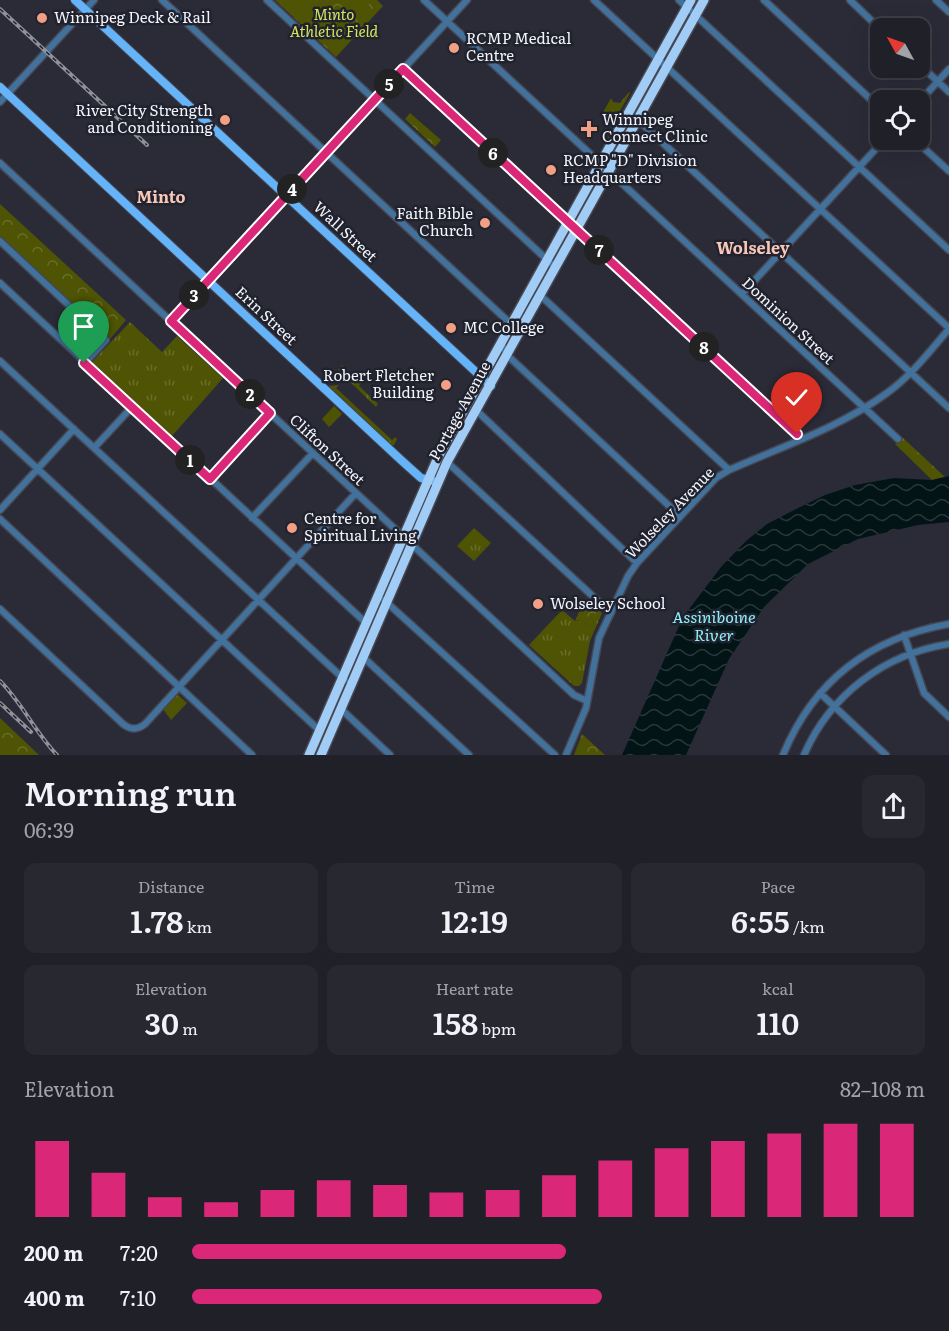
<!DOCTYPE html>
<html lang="en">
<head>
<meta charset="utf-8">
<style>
	:root { --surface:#202029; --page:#282831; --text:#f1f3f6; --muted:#a2a3a8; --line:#3d3e46; --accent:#db2777 }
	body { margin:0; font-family:Literata,serif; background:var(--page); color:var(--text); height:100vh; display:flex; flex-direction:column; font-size:22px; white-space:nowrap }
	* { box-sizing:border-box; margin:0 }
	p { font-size:20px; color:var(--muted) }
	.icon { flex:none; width:33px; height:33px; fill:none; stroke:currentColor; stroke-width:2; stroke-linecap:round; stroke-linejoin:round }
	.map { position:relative; height:755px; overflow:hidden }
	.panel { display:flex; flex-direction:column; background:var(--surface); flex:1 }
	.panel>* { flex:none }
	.needle { width:39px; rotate:310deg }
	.controls { position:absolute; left:870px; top:18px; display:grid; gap:12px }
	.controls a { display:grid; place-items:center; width:60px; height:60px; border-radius:12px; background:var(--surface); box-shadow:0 6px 24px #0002,0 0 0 2px var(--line); font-size:30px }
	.pin { position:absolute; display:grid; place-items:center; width:51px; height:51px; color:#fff; margin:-62px -26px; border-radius:50% 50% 50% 0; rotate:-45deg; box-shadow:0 0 6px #0007 }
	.pin .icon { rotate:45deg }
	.km { position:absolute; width:30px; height:30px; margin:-15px; border-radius:50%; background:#222; color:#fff; font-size:16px; line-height:30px; text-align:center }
	.round { display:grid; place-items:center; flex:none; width:63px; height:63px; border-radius:12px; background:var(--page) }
	.headline { display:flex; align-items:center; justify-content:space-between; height:102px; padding:0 24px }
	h1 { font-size:33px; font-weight:600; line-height:45px }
	.metrics { display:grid; grid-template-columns:repeat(3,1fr); gap:9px; height:102px; padding:6px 24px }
	.metrics div { display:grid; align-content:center; border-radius:12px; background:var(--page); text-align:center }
	.metrics b { font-size:30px; font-weight:600 }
	.metrics small { font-size:16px; font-weight:400 }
	.metrics p { font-size:16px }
	.chart { height:168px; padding:12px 24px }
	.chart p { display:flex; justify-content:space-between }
	.chart svg { width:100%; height:108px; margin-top:6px; stroke:var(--accent); stroke-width:6 }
	ul { padding:0 24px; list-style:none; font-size:20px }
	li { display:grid; grid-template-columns:96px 72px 1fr; align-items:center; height:45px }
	li i { height:15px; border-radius:8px; background:var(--accent) }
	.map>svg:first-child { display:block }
	.grass { fill:url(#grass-tufts) }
	.park { fill:url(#park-crowns) }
	.pitch { fill:#4e5403 }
	.water { fill:url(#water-waves) }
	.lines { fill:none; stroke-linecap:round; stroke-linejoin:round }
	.minor-casing { stroke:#464753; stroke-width:9 }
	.major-casing { stroke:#464753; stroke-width:10 }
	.highway-casing { stroke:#464753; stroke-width:12 }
	.minor { stroke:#42719b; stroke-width:6 }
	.major { stroke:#65b4f9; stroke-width:8 }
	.highway { stroke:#a0ccf5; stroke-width:9 }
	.rail-casing { stroke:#90919b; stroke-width:4 }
	.rail { stroke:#20222d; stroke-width:1.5; stroke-dasharray:4.5; stroke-linecap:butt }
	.route-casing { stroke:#fff; stroke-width:12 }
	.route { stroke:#db2777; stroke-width:8 }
	.poi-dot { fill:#f39f84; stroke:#20222d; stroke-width:2 }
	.labels { text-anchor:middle; stroke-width:5; stroke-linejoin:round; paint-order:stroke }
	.park-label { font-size:15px; font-style:italic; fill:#d7e45f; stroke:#20222d }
	.poi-label { font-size:15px; fill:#f3f4fc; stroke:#20222d; text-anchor:start }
	.street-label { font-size:15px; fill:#f3f4fc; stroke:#20222d }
	.neighbourhood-label { font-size:16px; font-weight:bold; fill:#f8c7b8; stroke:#20222d }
	.water-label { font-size:16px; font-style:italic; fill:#8ff0fd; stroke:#20222d }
</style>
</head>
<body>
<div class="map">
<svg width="949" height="755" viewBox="0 0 949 755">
	<defs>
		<pattern id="grass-tufts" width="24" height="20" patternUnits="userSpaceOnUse" patternTransform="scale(1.5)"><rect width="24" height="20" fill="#4e5403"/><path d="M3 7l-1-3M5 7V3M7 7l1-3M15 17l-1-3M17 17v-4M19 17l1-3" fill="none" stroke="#686d29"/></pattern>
		<pattern id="park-crowns" width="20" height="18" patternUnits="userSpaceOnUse" patternTransform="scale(1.5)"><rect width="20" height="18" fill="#4e5403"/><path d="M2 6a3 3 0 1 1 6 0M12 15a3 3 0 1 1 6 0" fill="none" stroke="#686d29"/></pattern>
		<pattern id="water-waves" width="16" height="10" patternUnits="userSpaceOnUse" patternTransform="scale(1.5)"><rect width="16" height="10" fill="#031417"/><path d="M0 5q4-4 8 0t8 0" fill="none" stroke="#28373a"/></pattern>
	</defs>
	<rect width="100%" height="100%" fill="#2a2b37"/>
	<path class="grass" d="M 629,92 L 630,93 L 611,127 L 601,116 L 611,98 L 613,102 L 620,103 Z
		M 130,322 L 162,352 L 177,336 L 223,378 L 172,436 L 92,362 Z
		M 342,365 L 361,383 L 359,386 L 378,404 L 376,407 L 338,370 Z
		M 339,385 L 336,388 L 392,440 L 395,437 L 397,439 L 394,445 L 391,445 L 329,386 Z
		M 334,406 L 342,414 L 329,427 L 322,419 Z
		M 474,528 L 491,543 L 474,561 L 457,546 Z
		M 598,609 L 602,613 L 590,641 L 582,683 L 579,686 L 574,686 L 529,645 L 562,610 L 575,621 L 581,620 L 591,627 L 594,624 L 592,619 Z"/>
	<path class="park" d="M 275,0 L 377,0 L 383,6 L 336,57 Z
		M 410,113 L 441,140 L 435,147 L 405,119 Z
		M 0,204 L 126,320 L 110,339 L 107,338 L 0,238 Z
		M 902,437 L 945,477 L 932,480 L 895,444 Z
		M 585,598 L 598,609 L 593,619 L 594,625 L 591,627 L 581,620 L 575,621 Z
		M 177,694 L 187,703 L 171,720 L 163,709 Z
		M 0,718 L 39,755 L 0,755 Z
		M 582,734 L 605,755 L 574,755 Z"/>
	<path class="pitch" d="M 276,0 L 328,0 L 304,26 Z
		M 353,0 L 364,0 L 370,6 L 360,15 L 352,10 L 351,3 Z"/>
	<path class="water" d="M 949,476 L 949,522 L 918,525 L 858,539 L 808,564 L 764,607 L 729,659 L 686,755 L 622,755 L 683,617 L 721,567 L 746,541 L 767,524 L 796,509 L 825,495 L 855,485 L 894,478 L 932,480 Z"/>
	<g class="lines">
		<g class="minor-casing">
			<path id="minor" d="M 162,0 L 511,324
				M 267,0 L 556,268
				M 424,0 L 898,439
				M 594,0 L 949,328
				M 679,0 L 949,250
				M 764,0 L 880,108
				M 850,0 L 880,29
				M 936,0 L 949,12
				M 920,65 L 949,92
				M 403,69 L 803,439
				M 920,101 L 949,69
				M 0,102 L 94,0
				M 638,120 L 949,408
				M 915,140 L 949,171
				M 0,163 L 504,630 L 574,695 L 587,701
				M 0,241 L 106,340 L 85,363
				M 0,283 L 366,623
				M 742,294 L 884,140
				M 541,296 L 729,470
				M 171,321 L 467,0
				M 501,343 L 508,356 L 680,516
				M 0,361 L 345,680
				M 477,411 L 637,563
				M 0,434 L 320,731
				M 94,448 L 132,407
				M 447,462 L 611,613
				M 210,479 L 270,413
				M 0,510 L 74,429
				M 252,518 L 313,453
				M 0,519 L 252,755
				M 384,600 L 555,755
				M 0,609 L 123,724 C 131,730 137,730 145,724 L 356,493
				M 904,635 L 924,693 L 949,717
				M 363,657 L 469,755
				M 820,693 L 886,755
				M 341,709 L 390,755
				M 566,755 L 586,708 L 599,638 L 628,576 L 637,563 L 716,478 L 729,470 C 783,446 839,428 887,393 C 911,376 930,351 949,329
				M 783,755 C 814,680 870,638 949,624
				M 804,755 C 830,695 884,654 949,644"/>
		</g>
		<g class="major-casing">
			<path id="major" d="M 75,0 L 491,386
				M 0,87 L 401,460 L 421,478 L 433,481"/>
		</g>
		<g class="highway-casing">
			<path id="highway" d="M 309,755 L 439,455 L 691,0
				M 321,755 L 447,462 L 704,0"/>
		</g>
		<use href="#minor" class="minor"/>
		<use href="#major" class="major"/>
		<use href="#highway" class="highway"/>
		<g class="rail-casing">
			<path id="rail" d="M 0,9 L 147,145
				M 0,681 C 22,703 35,732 57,755
				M 0,703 L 31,732"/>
		</g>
		<use href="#rail" class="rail"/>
	</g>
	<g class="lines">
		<g class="route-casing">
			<path id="route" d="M 84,363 L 210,479 L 270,413 L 171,321 L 403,69 L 797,434"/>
		</g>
		<use href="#route" class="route"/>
	</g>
	<g class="poi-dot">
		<circle cx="42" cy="18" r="6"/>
		<circle cx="454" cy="48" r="6"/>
		<circle cx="225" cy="120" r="6"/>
		<path d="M586 120h6v6h6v6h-6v6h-6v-6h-6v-6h6z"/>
		<circle cx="551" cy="170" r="6"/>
		<circle cx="485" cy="223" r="6"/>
		<circle cx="451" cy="328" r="6"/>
		<circle cx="446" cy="385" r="6"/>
		<circle cx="292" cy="528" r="6"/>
		<circle cx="538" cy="604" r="6"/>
	</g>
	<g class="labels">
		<g class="park-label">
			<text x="334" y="20">Minto<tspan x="334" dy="17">Athletic Field</tspan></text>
		</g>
		<g class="poi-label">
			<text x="54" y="23">Winnipeg Deck &amp; Rail</text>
			<text x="466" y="44">RCMP Medical<tspan x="466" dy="17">Centre</tspan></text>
			<text x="213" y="116" text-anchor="end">River City Strength<tspan x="213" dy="17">and Conditioning</tspan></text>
			<text x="602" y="125">Winnipeg<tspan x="602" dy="17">Connect Clinic</tspan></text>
			<text x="563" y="166">RCMP "D" Division<tspan x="563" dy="17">Headquarters</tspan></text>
			<text x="473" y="219" text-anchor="end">Faith Bible<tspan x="473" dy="17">Church</tspan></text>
			<text x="463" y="333">MC College</text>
			<text x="434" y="381" text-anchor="end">Robert Fletcher<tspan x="434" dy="17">Building</tspan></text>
			<text x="304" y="524">Centre for<tspan x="304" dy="17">Spiritual Living</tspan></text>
			<text x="550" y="609">Wolseley School</text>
		</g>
		<g class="street-label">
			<text transform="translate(345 232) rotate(43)" y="5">Wall Street</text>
			<text transform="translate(266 316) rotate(43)" y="5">Erin Street</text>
			<text transform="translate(788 321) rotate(43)" y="5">Dominion Street</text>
			<text transform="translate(460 411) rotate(-61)" y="5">Portage Avenue</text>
			<text transform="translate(327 450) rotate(43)" y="5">Clifton Street</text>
			<text transform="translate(670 513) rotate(-46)" y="5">Wolseley Avenue</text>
		</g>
		<g class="neighbourhood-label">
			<text x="161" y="203">Minto</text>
			<text x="753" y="254">Wolseley</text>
		</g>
		<g class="water-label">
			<text x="714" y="623">Assiniboine<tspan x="714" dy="18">River</tspan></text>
		</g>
	</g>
</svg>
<div class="controls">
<a><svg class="needle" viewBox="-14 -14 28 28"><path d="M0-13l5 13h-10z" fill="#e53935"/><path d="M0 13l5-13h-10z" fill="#a2a3a8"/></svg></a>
<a><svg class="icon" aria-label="locate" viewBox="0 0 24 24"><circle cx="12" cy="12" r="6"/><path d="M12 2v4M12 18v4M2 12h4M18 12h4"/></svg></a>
</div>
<div class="pin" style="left:84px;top:363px;background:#1e9e55"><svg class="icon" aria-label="arrive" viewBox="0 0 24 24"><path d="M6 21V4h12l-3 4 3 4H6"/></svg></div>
<div class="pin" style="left:797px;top:434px;background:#d93025"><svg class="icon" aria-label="check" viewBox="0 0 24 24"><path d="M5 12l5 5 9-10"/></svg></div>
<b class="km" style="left:190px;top:460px">1</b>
<b class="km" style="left:250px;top:394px">2</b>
<b class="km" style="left:194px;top:295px">3</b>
<b class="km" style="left:292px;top:189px">4</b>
<b class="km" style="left:389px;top:84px">5</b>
<b class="km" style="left:493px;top:153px">6</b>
<b class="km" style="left:599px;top:250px">7</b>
<b class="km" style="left:704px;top:347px">8</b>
</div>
<section class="panel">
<div class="headline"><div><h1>Morning run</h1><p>06:39</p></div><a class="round"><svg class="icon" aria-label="share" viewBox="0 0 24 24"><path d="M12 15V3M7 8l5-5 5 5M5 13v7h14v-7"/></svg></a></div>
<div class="metrics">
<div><p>Distance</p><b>1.78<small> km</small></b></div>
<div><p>Time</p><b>12:19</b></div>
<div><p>Pace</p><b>6:55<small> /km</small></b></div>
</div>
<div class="metrics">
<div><p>Elevation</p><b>30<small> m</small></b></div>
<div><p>Heart rate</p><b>158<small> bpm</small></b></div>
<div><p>kcal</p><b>110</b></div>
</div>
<div class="chart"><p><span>Elevation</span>82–108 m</p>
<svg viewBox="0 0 160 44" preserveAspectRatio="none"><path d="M5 44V13M15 44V26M25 44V36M35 44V38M45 44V33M55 44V29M65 44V31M75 44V34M85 44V33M95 44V27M105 44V21M115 44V16M125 44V13M135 44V10M145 44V6M155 44V6"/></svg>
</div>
<ul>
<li><b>200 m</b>7:20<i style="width:51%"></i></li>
<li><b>400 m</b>7:10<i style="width:56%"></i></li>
</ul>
</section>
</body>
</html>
